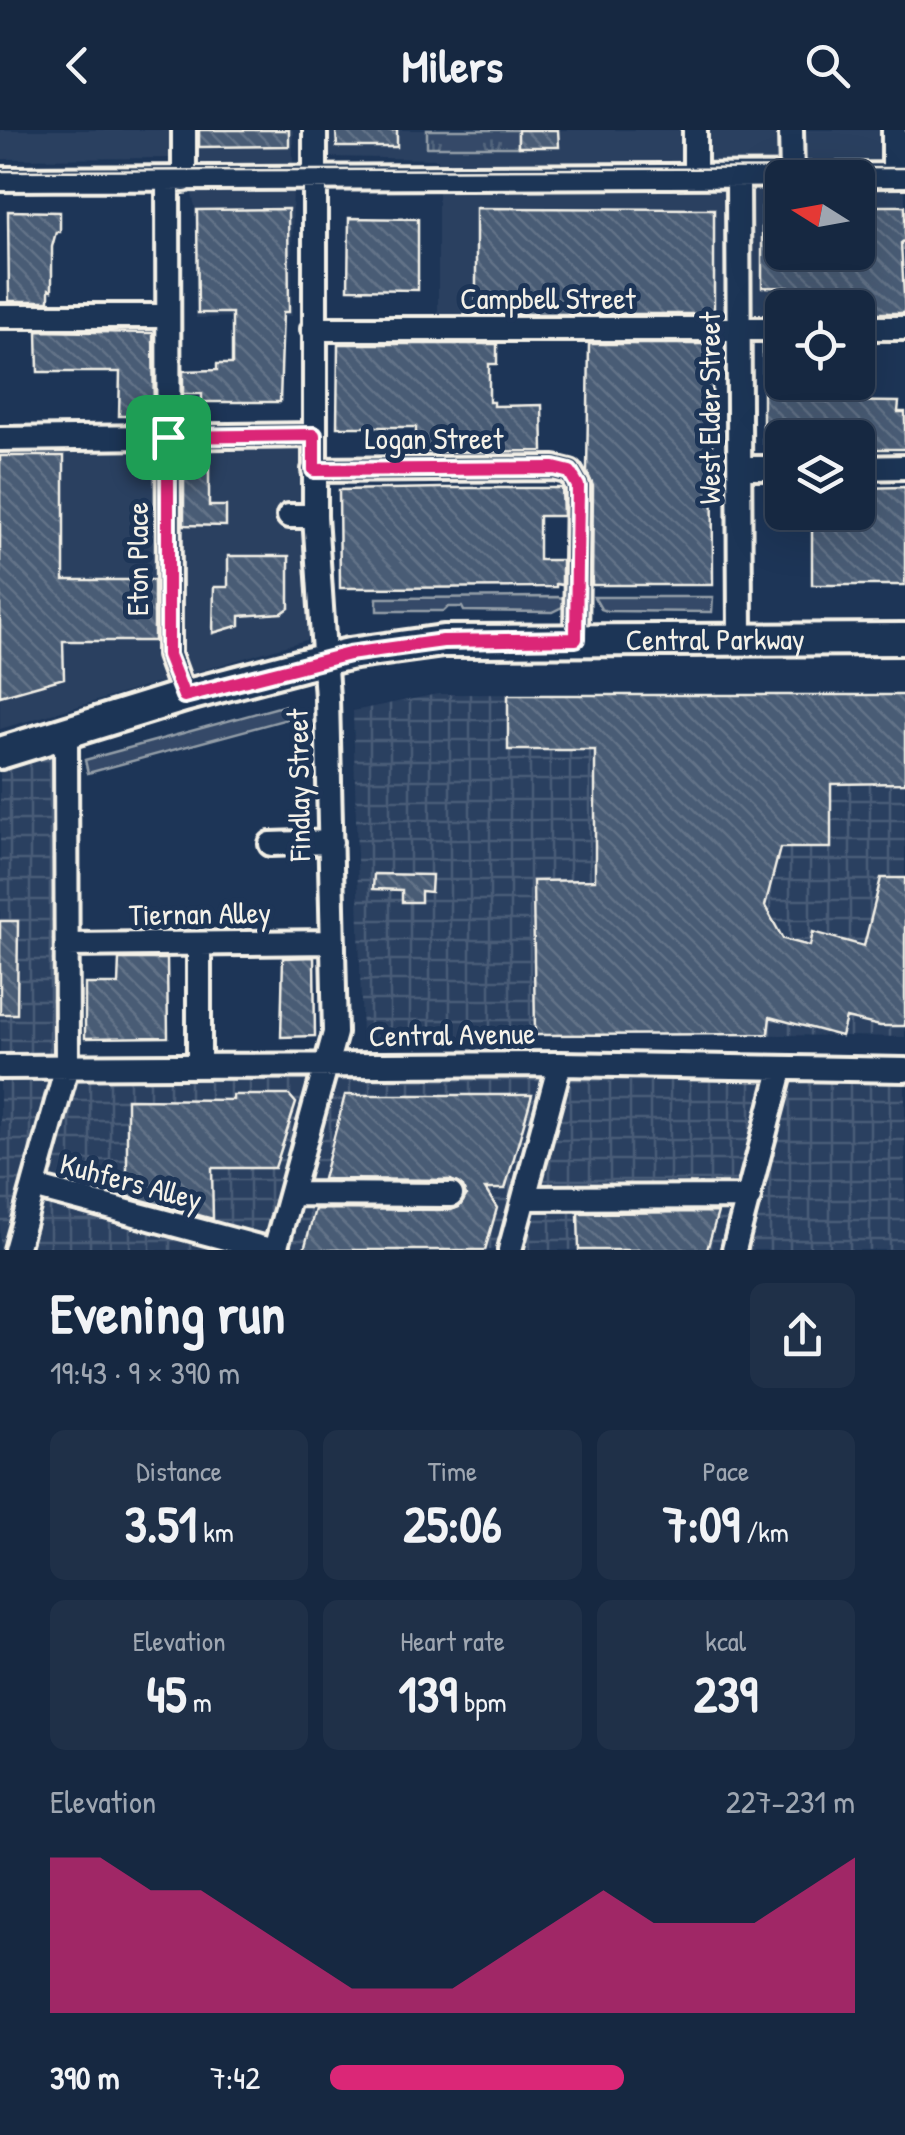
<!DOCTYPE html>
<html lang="en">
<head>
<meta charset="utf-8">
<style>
	:root { --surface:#162841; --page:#1f3048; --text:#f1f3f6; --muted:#9ea6b1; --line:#35445a; --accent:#db2777 }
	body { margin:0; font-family:"Patrick Hand",sans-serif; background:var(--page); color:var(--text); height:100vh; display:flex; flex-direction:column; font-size:38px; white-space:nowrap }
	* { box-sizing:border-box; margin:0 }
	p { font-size:32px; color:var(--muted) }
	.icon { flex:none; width:55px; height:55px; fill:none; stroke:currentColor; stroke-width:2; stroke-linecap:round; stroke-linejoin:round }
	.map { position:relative; height:1120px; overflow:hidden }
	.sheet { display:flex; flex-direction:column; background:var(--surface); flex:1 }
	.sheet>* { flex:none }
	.needle { width:65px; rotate:281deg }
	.controls { position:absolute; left:765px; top:30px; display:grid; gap:20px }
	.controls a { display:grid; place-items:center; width:110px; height:110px; border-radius:15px; background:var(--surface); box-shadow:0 10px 40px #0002,0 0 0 2px var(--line); font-size:50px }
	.pin { position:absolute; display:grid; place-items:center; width:85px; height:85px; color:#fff; margin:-42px; border-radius:20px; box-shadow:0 5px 15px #0006 }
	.round { display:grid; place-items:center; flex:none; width:105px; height:105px; border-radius:15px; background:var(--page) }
	.summary { display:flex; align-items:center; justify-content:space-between; height:170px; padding:0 50px }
	h1 { font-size:55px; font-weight:800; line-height:75px }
	.stats { display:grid; grid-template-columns:repeat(3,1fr); gap:15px; height:170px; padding:10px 50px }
	.stats div { display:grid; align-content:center; border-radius:15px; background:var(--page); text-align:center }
	.stats b { font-size:50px; font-weight:800 }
	.stats small { font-size:28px; font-weight:400 }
	.stats p { font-size:28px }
	.chart { height:280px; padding:20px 50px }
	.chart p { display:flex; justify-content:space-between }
	.chart svg { width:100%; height:180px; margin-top:10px; fill:var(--accent); opacity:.7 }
	ul { padding:0 50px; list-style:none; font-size:32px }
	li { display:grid; grid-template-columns:160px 120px 1fr; align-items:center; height:75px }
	li i { height:25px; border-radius:12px; background:var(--accent) }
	header { display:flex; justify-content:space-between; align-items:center; height:130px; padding:0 50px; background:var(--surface); font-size:45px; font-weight:800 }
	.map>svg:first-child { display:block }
	.built { fill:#2a4060; fill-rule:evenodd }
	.industrial { fill:url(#industrial-grid) }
	.green { fill:#354a67; stroke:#949ea8; stroke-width:2.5 }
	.park { fill:url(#park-tufts); stroke:#949ea8; stroke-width:2.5 }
	.building { fill:url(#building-back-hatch); stroke:#f4f1e8; stroke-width:2.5 }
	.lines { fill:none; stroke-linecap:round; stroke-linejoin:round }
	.minor-casing { stroke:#f4f1e8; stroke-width:30 }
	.major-casing { stroke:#f4f1e8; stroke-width:38 }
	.minor { stroke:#1d3557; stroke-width:22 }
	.major { stroke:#1d3557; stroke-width:30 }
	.tram { stroke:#f4f1e8; stroke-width:2.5 }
	.route-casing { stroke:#fff; stroke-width:20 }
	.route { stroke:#db2777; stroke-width:12 }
	.labels { text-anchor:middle; stroke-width:10; stroke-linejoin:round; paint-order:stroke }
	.street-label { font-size:30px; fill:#f4f1e8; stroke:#1d3557 }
</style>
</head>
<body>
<header><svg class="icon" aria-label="back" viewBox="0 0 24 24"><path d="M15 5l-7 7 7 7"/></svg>Milers<svg class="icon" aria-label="search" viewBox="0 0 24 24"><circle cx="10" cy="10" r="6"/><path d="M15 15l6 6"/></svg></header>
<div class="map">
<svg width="905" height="1120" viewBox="0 0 905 1120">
	<defs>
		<pattern id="industrial-grid" width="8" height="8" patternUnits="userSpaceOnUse" patternTransform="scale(2.5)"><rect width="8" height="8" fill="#2a4060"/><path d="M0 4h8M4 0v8" fill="none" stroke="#4a5c77"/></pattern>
		<pattern id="park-tufts" width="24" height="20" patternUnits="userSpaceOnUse" patternTransform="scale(2.5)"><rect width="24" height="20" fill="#354a67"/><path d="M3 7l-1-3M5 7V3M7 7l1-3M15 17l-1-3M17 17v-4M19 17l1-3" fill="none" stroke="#53657d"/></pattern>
		<pattern id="building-back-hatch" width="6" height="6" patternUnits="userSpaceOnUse" patternTransform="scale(2.5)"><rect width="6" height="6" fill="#485b74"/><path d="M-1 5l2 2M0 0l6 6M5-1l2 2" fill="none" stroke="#637388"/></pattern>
	</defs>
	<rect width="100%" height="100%" fill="#1d3557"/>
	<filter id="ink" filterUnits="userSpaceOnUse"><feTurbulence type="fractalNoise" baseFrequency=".01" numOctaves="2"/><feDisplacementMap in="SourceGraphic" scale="20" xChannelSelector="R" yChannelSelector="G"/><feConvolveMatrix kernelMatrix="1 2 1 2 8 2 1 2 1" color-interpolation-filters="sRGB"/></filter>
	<g filter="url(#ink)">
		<path class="built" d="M 0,0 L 293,0 L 292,186 L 196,188 L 195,76 L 182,28 L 0,29 Z
			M 328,0 L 887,0 L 887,58 L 905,59 L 905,193 L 858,193 L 858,178 L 782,178 L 782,193 L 438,192 L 438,29 L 328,27 ZM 782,48 L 858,48 L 858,122 L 782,122 Z
			M 304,315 L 309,509 L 0,599 L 0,317 Z"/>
		<path class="industrial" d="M 438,564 L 905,565 L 905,907 L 722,904 L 362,908 L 353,581 Z
			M 66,605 L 68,936 L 905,940 L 905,1120 L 0,1120 L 0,623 Z"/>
		<path class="green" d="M 558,467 L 567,469 L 562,477 L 552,482 L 464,481 L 462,477 L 448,477 L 444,481 L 377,481 L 377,468 Z
			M 594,467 L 713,467 L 712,482 L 607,481 L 601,479 Z
			M 286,575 L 291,588 L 88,643 L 85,630 Z"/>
		<path class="park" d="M 427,0 L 518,0 L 518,17 L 427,17 Z"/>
		<path class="building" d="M 199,0 L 289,0 L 289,16 L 199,17 Z
			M 336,0 L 397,0 L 397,17 L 337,17 Z
			M 518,0 L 558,0 L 559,17 L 518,17 Z
			M 858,76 L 905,76 L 905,110 L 901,113 L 905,183 L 858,183 L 858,178 L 812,178 L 812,158 L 762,157 L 762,77 L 782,77 L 782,122 L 858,122 Z
			M 476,78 L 714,79 L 714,184 L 476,184 Z
			M 288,79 L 289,182 L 283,182 L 280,272 L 202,272 L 202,264 L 183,264 L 183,241 L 217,240 L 217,234 L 232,234 L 232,183 L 198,183 L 197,80 Z
			M 8,81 L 60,82 L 60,102 L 56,102 L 52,117 L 52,160 L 49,159 L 49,171 L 9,171 Z
			M 349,88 L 418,89 L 418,160 L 348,159 Z
			M 37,201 L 153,203 L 154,286 L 119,286 L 120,242 L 38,242 Z
			M 338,214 L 497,214 L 497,234 L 489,234 L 489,272 L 494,272 L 494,276 L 542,275 L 543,321 L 416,322 L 416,297 L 337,297 Z
			M 589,214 L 712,214 L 713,455 L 592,455 L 593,356 L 587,342 Z
			M 763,214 L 782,214 L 782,252 L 815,252 L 816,271 L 899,272 L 898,282 L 905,282 L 905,319 L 858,319 L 858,308 L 782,308 L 782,315 L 763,313 Z
			M 0,326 L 64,326 L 64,450 L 154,450 L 154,511 L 63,511 L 64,548 L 0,566 Z
			M 184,327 L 209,327 L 209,376 L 226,376 L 226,396 L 184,395 Z
			M 905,357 L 905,455 L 812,455 L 812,382 L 858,382 L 858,358 Z
			M 442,358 L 562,358 L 563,386 L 539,386 L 539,430 L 562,430 L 562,455 L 556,454 L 556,457 L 340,458 L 339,360 Z
			M 228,426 L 289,426 L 289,478 L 282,483 L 240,486 L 240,495 L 213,503 L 214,457 L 228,457 Z
			M 508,565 L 905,565 L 905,653 L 831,654 L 831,718 L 780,718 L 765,776 L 783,809 L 810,816 L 813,802 L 864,816 L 881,748 L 905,748 L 905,896 L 880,896 L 846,888 L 841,906 L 770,887 L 768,904 L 535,905 L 533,751 L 595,750 L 595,620 L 508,620 Z
			M 374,744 L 432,745 L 431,762 L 421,761 L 421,772 L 402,772 L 402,760 L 373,759 Z
			M 0,791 L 18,791 L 17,884 L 0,884 Z
			M 314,827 L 315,906 L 281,907 L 283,828 Z
			M 119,829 L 167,829 L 168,907 L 85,908 L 85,854 L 118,854 Z
			M 233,965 L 289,965 L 296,973 L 275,1038 L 212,1038 L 213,1089 L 127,1066 L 127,969 L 233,970 Z
			M 345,965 L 532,965 L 505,1059 L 485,1059 L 497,1078 L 485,1120 L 304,1120 L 315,1079 L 451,1080 L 459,1077 L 466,1066 L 463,1057 L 451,1050 L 323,1049 Z
			M 718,1082 L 707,1120 L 579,1120 L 578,1083 Z"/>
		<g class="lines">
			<g class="minor-casing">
				<path id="minor" d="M 184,0 L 184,50
					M 695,0 L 695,46
					M 791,0 L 792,46
					M 894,45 L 894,0
					M 738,46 L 740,510
					M 0,49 L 905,45
					M 168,49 L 169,525 L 184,566
					M 0,186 L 168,186
					M 858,198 L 905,198
					M 313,199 L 782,199
					M 0,309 L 314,305
					M 741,338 L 782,338
					M 858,338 L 905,337
					M 314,340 L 554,338 L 570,342 L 578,356 L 576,509
					M 289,386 L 315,386
					M 271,714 L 331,712
					M 67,815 L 333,812
					M 199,815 L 199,934
					M 0,937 L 560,934 L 905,940
					M 34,1057 L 270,1120
					M 292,1064 L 451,1065
					M 525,1068 L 749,1067
					M 16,1120 L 67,936 L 66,605
					M 275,1120 L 335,903 L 327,568 L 315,386 L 315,0
					M 510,1120 L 560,934
					M 734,1120 L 781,940"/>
			</g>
			<g class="major-casing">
				<g id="major">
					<path id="s1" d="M 0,623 L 184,566 L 302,535 L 349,524 L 443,511 L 905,509"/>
				</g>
			</g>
			<use href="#minor" class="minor"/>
			<use href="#major" class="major"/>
			<path class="tram" d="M 0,41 L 905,38"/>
		</g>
	</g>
	<g class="lines" filter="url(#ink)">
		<g class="route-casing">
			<path id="route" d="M 314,305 L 314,340 L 554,338 L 570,342 L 578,356 L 576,509 L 443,511 L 349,524 L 184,566 L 168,525 L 168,307 Z"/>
		</g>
		<use href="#route" class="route"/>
	</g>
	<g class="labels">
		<g class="street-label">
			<text x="548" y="179">Campbell Street</text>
			<text transform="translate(710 278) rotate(-90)" y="10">West Elder Street</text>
			<text x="434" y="319">Logan Street</text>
			<text transform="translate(138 429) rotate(-90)" y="10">Eton Place</text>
			<text dy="10" stroke="none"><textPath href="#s1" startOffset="730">Central Parkway</textPath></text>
			<text transform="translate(299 655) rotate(-91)" y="10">Findlay Street</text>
			<text transform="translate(200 784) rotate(-1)" y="10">Tiernan Alley</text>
			<text transform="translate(452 905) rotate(-1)" y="10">Central Avenue</text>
			<text transform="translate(131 1052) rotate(15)" y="10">Kuhfers Alley</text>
		</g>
	</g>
</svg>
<div class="controls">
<a><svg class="needle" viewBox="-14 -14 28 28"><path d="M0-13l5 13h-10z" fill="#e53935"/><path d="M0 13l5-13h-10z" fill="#9ea6b1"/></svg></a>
<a><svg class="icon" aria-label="locate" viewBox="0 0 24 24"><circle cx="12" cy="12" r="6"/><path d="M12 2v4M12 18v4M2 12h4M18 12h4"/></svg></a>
<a><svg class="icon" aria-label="layers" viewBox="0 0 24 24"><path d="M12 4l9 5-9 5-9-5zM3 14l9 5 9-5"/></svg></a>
</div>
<div class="pin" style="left:168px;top:307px;background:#1e9e55"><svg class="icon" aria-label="arrive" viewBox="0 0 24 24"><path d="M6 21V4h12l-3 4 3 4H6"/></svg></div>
</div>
<section class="sheet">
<div class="summary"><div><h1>Evening run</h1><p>19:43 · 9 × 390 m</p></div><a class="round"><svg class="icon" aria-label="share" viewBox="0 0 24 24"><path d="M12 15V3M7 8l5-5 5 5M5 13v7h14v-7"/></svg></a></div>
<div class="stats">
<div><p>Distance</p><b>3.51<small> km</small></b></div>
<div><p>Time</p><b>25:06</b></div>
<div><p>Pace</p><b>7:09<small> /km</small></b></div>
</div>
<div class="stats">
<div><p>Elevation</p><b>45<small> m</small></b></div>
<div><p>Heart rate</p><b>139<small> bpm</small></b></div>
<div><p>kcal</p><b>239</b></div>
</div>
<div class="chart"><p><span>Elevation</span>227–231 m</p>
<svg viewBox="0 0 160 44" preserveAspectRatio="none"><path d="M0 44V6L10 6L20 14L30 14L40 22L50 30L60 38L70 38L80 38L90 30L100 22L110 14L120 22L130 22L140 22L150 14L160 6V44z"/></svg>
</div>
<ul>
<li><b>390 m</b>7:42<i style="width:56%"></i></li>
</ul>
</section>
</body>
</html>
